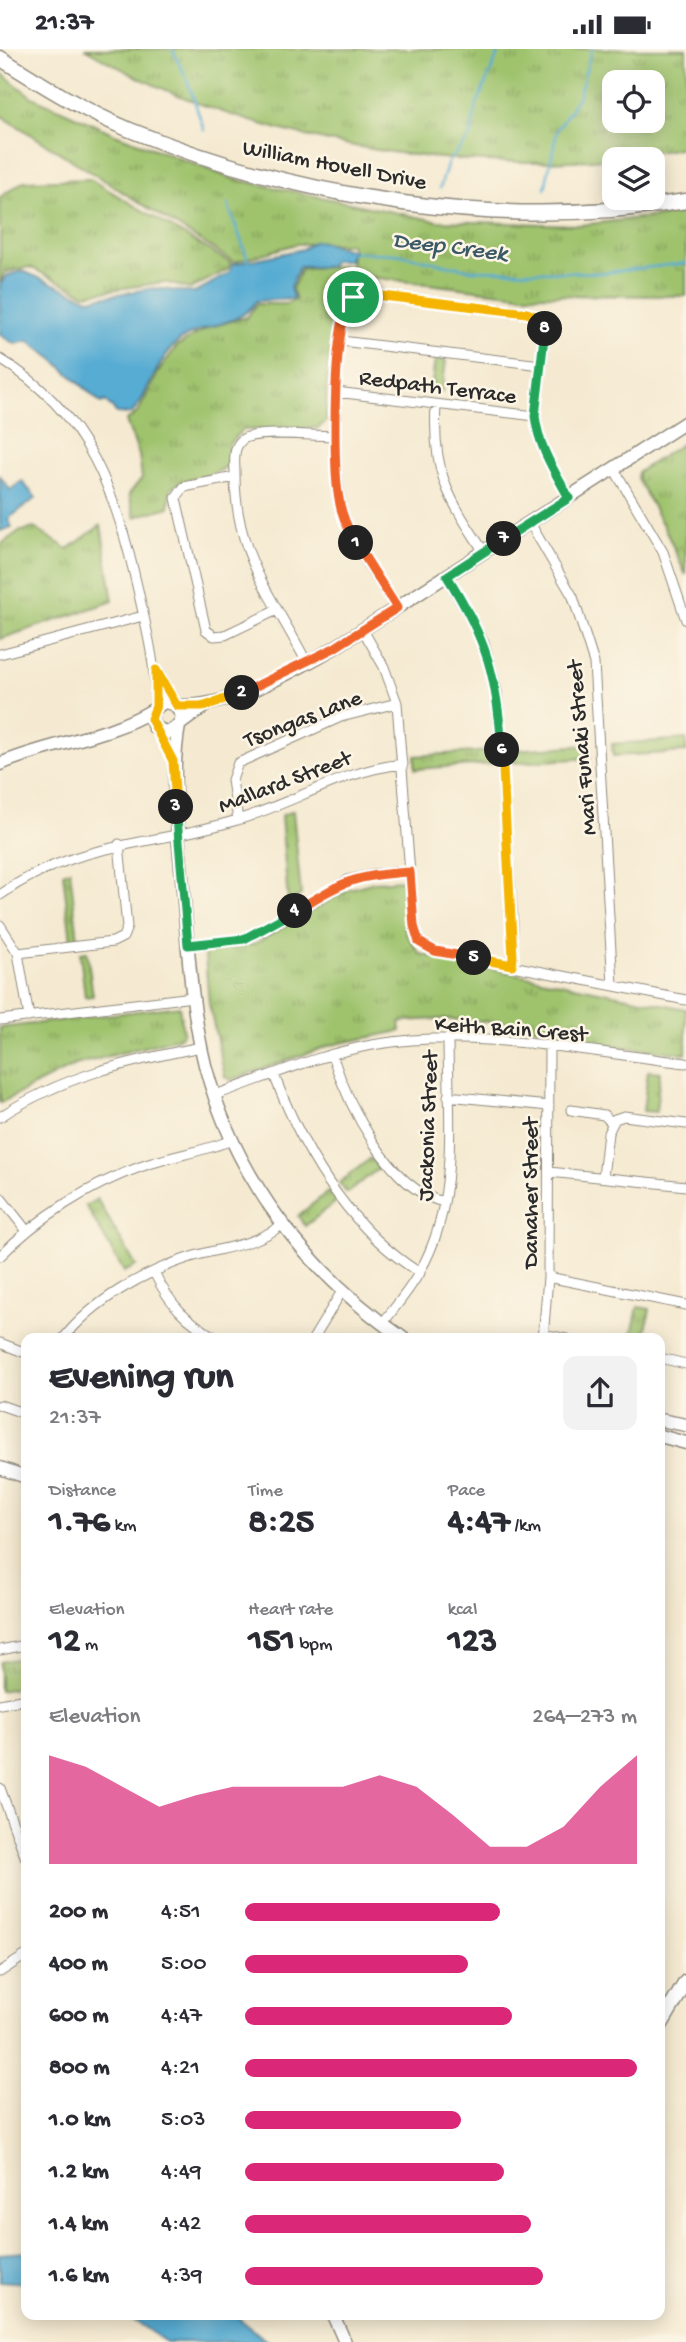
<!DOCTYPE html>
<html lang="en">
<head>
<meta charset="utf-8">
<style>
	:root { --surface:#fff; --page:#f2f2f3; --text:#2b2b33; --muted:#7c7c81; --accent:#db2777 }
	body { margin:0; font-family:"Gochi Hand",sans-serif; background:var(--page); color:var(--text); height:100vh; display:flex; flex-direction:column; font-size:26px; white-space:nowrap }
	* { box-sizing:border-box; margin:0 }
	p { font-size:23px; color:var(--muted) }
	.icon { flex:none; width:38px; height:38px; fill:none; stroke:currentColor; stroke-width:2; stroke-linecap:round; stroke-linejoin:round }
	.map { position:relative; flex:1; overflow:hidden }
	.side { position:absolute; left:21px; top:1284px; width:644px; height:987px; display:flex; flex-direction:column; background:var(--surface); border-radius:14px; box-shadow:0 4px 18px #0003 }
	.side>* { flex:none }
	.tools { position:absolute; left:602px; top:21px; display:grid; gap:14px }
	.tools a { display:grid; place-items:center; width:63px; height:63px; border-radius:14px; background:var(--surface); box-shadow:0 4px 18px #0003; font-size:35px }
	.pin { position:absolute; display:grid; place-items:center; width:60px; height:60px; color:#fff; margin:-30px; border:4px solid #fff; border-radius:50%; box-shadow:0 2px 7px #0007 }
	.km { position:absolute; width:35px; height:35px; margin:-18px; border-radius:50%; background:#222; color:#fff; font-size:19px; line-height:35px; text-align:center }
	.round { display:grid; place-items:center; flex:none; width:74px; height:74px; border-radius:14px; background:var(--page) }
	.summary { display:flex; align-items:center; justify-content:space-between; height:119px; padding:0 28px }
	h1 { font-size:38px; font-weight:700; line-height:52px }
	.stats { display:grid; grid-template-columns:repeat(3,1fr); gap:10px; height:119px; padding:7px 28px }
	.stats div { display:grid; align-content:center }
	.stats b { font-size:35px; font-weight:700 }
	.stats small { font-size:19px; font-weight:400 }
	.stats p { font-size:19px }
	.chart { height:196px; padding:14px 28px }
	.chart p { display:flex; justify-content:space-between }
	.chart svg { width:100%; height:126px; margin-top:7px; fill:var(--accent); opacity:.7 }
	ul { padding:0 28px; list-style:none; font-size:23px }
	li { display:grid; grid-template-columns:112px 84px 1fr; align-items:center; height:52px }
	li i { height:18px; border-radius:9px; background:var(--accent) }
	.status { display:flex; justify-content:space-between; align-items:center; height:49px; padding:0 35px; background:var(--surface); direction:ltr }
	.status svg { height:19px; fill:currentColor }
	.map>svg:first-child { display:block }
	.grass { fill:url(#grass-tufts); stroke:#65774c; stroke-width:2; fill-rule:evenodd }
	.water { fill:#57acd3; stroke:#416c7f; stroke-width:2 }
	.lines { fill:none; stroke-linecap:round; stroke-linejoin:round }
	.stream { stroke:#57acd3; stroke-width:2.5 }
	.street-casing { stroke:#908a7e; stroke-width:11 }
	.secondary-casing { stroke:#908a7e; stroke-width:15 }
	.primary-casing { stroke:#908a7e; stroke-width:17 }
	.street { stroke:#fff; stroke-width:9 }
	.secondary { stroke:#fff; stroke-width:12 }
	.primary { stroke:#fff; stroke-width:14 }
	.split-1-casing { stroke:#fff; stroke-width:14 }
	.split-2-casing { stroke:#fff; stroke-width:14 }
	.split-3-casing { stroke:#fff; stroke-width:14 }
	.split-4-casing { stroke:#fff; stroke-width:14 }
	.split-5-casing { stroke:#fff; stroke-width:14 }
	.split-6-casing { stroke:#fff; stroke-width:14 }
	.split-7-casing { stroke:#fff; stroke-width:14 }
	.split-8-casing { stroke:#fff; stroke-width:14 }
	.split-9-casing { stroke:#fff; stroke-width:14 }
	.split-1 { stroke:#f0652b; stroke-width:9 }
	.split-2 { stroke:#f0652b; stroke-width:9 }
	.split-3 { stroke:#f5b400; stroke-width:9 }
	.split-4 { stroke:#22a559; stroke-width:9 }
	.split-5 { stroke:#f0652b; stroke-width:9 }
	.split-6 { stroke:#f5b400; stroke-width:9 }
	.split-7 { stroke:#22a559; stroke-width:9 }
	.split-8 { stroke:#22a559; stroke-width:9 }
	.split-9 { stroke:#f5b400; stroke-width:9 }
	.labels { text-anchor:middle; stroke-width:5; stroke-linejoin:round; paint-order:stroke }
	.street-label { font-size:23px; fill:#2b2b2b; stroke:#fcf5e5 }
	.water-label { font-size:24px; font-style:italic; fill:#3a5866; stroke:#fcf5e5 }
</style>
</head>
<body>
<div class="status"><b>21:37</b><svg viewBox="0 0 49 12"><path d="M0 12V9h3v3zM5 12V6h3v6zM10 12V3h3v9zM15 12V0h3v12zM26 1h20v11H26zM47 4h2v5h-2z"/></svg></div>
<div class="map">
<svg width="686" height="2293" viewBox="0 0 686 2293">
	<defs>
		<pattern id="grass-tufts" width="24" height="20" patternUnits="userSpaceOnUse" patternTransform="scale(1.75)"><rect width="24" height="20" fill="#9fc36d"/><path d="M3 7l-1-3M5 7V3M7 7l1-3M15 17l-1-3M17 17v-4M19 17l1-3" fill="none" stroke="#829f5a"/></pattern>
	</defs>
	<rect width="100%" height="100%" fill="#fcf5e5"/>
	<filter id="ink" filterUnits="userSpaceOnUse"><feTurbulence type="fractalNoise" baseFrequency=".0143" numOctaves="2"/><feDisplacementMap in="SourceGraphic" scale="14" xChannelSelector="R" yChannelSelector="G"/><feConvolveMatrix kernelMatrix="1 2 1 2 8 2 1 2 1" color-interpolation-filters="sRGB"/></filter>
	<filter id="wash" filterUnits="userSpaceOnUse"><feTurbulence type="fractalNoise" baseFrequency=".00686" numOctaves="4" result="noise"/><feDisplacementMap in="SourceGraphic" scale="28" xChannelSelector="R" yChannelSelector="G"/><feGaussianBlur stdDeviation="1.57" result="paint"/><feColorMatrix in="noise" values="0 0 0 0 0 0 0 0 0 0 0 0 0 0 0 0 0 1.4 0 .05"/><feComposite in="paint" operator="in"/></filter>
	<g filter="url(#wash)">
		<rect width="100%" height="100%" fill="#f5ead1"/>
		<path class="grass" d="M 86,0 L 686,0 L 686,98 C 655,103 623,109 591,111 C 424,122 230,87 86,0 ZM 614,33 L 653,33 L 653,72 L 614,72 Z
			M 0,23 L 32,48 L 115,85 L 233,130 L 437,172 L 580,176 L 686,164 L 686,247 L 519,246 L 352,226 L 351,195 L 296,195 L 234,213 L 0,66 Z
			M 90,130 L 231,214 L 227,221 L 190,240 L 164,233 L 85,245 L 30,218 L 5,223 L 0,234 L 0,148 L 24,132 Z
			M 349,217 C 332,267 326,321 326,373 L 318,379 L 242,381 L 229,395 L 227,417 C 212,430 188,426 171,439 L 169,458 L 135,468 L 129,445 L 142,429 L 139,406 L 126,372 L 138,363 L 159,322 L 177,297 L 210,278 L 247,268 L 257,255 L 286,255 L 296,251 L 292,240 L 301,220 Z
			M 435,310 L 446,312 L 442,343 L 431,342 Z
			M 686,392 L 686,526 L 665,480 L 637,429 L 638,423 Z
			M 101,476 L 113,552 L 0,590 L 0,496 L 18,483 L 34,479 L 68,500 Z
			M 686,690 L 686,703 L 613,707 L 612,695 Z
			M 589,696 L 590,709 L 514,714 L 514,701 Z
			M 491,702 L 491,715 L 415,720 L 415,707 Z
			M 293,762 L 301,846 L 288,853 L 281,767 Z
			M 70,821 L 78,891 L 71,892 L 63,824 Z
			M 402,831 L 406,884 L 420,905 L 686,960 L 686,1005 L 545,989 L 546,980 C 498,974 448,966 400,973 L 401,982 L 331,996 L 231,1031 L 225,1028 L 209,954 L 205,907 L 207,903 L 254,895 L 350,840 L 374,833 Z
			M 87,903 L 93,947 L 85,948 L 80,904 Z
			M 179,957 L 183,983 L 179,989 L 75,1016 L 0,1054 L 0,979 Z
			M 648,1022 L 660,1023 L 656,1063 L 643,1062 Z
			M 371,1109 L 379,1119 L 347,1144 L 339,1134 Z
			M 329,1142 L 337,1152 L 305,1177 L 298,1167 Z
			M 97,1150 L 136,1217 L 124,1223 L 86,1157 Z
			M 638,1258 L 650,1260 L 644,1290 L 631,1290 Z
			M 26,1608 L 26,1637 L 0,1642 L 0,1613 Z"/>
		<path class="water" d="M 314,192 C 328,192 338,200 353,201 L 349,212 L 334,212 L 329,218 L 299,218 L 290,239 L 294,250 L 256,252 C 243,277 200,275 179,292 C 156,310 144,357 130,365 L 117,364 L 105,352 L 101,354 L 53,310 L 28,292 L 15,295 L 0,286 L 0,235 L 8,226 L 23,222 L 89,250 L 154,239 L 194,244 L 229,224 L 233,215 L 303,200 Z
			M 0,427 L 10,441 L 22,432 L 36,449 L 8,470 L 12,478 L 0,482 Z
			M 26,2203 L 26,2234 L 0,2232 L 0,2205 Z
			M 126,2266 L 235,2266 L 268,2293 L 166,2293 Z"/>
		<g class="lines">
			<path class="stream" d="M 172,0 L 187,30 L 204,81
				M 440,139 L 448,113 L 471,87 L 476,57 L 500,0
				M 545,140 L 557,81 L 578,49 L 592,0
				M 228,156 L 249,213
				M 349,203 L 396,205 L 471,221 L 602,224 L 686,214"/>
		</g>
	</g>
	<g filter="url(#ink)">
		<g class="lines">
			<g class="street-casing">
				<path id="street" d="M 341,292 L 541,316
					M 0,310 C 90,364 116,446 138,541 C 147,582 156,616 156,657
					M 336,343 L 535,367
					M 436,356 C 432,424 448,448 484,503
					M 614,420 L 663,503 L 686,571
					M 235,428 L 184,438 L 176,449 L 206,581 L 214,587 L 225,586 L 277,561
					M 530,474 L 573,548 L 594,614 L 613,936
					M 447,527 L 484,594 L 497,643 L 513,876 L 512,916
					M 397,559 C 378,529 354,499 343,465 C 332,433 330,269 353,248 L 366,245 L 527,264 L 539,269 L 545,285 L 535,367 C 539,399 554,421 569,449
					M 363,581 L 384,618 L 397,654 L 414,877 L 420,893 L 435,902 L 686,951
					M 0,605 L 143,567
					M 307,614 C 272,546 235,507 235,425 C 235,413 232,398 243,390 C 257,381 316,387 335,387
					M 157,622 L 174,655
					M 238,771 L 232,731 L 238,714 L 341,668 L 397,654
					M 0,846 C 74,792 154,797 237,771 C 294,754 343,721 403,715
					M 0,876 L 18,904 L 29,968
					M 188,896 L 244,890 L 265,881 L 348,831 L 376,825 L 410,823
					M 18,904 L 113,893 L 123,888 L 127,878 L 119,795
					M 0,971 L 193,948
					M 332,1006 C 348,1055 389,1141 444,1153
					M 274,1026 C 303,1101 349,1180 420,1224
					M 215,1046 C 268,1028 321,1004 378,995 C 473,979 589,1003 686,1014
					M 448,1047 L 549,1057
					M 571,1061 L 604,1066 L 611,1073
					M 0,1068 C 61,1027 130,1012 201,998
					M 549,1123 L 686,1137
					M 603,1128 L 608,1084 L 615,1070 L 624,1067 L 686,1075
					M 0,1148 L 27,1182
					M 0,1207 C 38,1169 89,1136 140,1118 C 170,1107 202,1103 232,1091
					M 154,1223 C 169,1255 187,1273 218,1290
					M 548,1228 L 686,1256
					M 382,1275 C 395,1258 410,1241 420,1222 C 460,1153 448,1066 448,989
					M 543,1285 L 567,1290
					M 63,1290 C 94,1251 144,1223 191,1208 C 224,1198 253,1197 282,1176
					M 313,1290 L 342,1242
					M 543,1290 L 548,1228 L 549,998
					M 0,1294 L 26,1304
					M 660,1309 L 686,1315
					M 0,1356 L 26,1365
					M 0,1601 L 26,1596
					M 0,1655 L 26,1650
					M 0,1739 L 26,1810
					M 0,1923 L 26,1906"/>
			</g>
			<g class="secondary-casing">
				<path id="secondary" d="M 177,657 C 234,658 285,626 334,599 L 686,373
					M 180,676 L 182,666 L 174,655 L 164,653 L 153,661 L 151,670 L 154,678 L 168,684 L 205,657
					M 179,677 C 169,731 179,786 183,841 C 188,899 191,959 205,1016 C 235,1130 308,1224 404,1290
					M 0,715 C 52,693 104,690 153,661
					M 660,1371 L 686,1376
					M 660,1387 L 686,1394
					M 0,1419 L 26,1428
					M 333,2266 L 345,2293"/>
			</g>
			<g class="primary-casing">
				<path id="primary" d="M 0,9 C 41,35 84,62 130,81 C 302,151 501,182 686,152
					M 660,1977 L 686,1933"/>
			</g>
			<use href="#street" class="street"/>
			<use href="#secondary" class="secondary"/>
			<use href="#primary" class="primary"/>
		</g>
	</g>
	<g class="lines" filter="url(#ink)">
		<g class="split-1-casing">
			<path id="split-1" d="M 353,248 C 332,266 333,412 338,444 C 340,462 347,479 356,494"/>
		</g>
		<g class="split-2-casing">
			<path id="split-2" d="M 242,644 L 334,599 L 397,559 L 356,494"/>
		</g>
		<g class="split-3-casing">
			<path id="split-3" d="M 176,758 L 173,712 L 151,670 L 156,657 L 156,621 L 177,657 L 205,657 L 242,644"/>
		</g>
		<g class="split-4-casing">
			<path id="split-4" d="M 176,758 L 188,896 L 244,890 L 295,862"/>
		</g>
		<g class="split-5-casing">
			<path id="split-5" d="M 295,862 C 342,833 354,826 410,823 L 414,877 L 419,893 L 435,902 L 474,909"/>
		</g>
		<g class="split-6-casing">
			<path id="split-6" d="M 474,909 L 512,916 L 513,908 L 502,701"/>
		</g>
		<g class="split-7-casing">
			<path id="split-7" d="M 502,701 C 497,627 487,591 447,527 L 504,490"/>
		</g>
		<g class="split-8-casing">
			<path id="split-8" d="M 504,490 L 569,449 C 554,421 539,399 535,367 L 545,280"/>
		</g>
		<g class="split-9-casing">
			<path id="split-9" d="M 353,248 L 366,245 L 527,264 L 539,269 L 545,280"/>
		</g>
		<use href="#split-1" class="split-1"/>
		<use href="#split-2" class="split-2"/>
		<use href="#split-3" class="split-3"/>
		<use href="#split-4" class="split-4"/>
		<use href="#split-5" class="split-5"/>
		<use href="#split-6" class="split-6"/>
		<use href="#split-7" class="split-7"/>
		<use href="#split-8" class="split-8"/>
		<use href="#split-9" class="split-9"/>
	</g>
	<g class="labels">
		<g class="street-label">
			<text transform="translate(335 114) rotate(11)" y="8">William Hovell Drive</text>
			<text transform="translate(438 336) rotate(7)" y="8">Redpath Terrace</text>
			<text transform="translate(302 668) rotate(-21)" y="8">Tsongas Lane</text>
			<text transform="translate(580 699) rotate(-95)" y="8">Mari Funaki Street</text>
			<text transform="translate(284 731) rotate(-21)" y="8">Mallard Street</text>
			<text transform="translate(511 978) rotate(4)" y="8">Keith Bain Crest</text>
			<text transform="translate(426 1077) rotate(-88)" y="8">Jackonia Street</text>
			<text transform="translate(529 1144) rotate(-90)" y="8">Danaher Street</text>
		</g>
		<g class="water-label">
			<text transform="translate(450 196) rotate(7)" y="8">Deep Creek</text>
		</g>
	</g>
</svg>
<div class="tools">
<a><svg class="icon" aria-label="locate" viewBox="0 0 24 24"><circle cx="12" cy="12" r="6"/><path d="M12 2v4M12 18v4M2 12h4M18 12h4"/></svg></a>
<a><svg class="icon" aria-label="layers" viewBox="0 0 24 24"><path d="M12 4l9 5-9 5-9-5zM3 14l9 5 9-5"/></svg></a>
</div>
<div class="pin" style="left:353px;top:248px;background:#1e9e55"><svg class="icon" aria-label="arrive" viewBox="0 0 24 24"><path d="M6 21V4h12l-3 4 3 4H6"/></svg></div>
<b class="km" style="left:356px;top:494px">1</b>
<b class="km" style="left:242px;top:644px">2</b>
<b class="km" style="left:176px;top:758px">3</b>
<b class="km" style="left:295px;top:862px">4</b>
<b class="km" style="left:474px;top:909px">5</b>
<b class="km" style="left:502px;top:701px">6</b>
<b class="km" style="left:504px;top:490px">7</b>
<b class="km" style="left:545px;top:280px">8</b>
<section class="side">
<div class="summary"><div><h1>Evening run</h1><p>21:37</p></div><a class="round"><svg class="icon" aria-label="share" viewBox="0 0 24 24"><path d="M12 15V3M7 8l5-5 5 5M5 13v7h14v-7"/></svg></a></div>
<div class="stats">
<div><p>Distance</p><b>1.76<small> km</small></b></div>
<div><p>Time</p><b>8:25</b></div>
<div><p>Pace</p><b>4:47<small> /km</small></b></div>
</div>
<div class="stats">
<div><p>Elevation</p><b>12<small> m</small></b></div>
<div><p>Heart rate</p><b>151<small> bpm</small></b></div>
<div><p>kcal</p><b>123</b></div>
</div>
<div class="chart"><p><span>Elevation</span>264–273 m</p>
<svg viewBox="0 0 160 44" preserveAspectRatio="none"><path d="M0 44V6L10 10L20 17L30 24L40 20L50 17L60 17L70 17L80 17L90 13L100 17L110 27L120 38L130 38L140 31L150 17L160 6V44z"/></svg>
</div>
<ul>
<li><b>200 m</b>4:51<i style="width:65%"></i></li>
<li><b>400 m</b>5:00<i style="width:57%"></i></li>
<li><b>600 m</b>4:47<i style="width:68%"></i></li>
<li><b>800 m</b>4:21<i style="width:100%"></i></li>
<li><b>1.0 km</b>5:03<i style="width:55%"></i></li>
<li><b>1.2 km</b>4:49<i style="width:66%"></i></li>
<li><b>1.4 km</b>4:42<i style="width:73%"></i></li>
<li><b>1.6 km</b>4:39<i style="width:76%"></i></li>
</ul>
</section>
</div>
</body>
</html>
